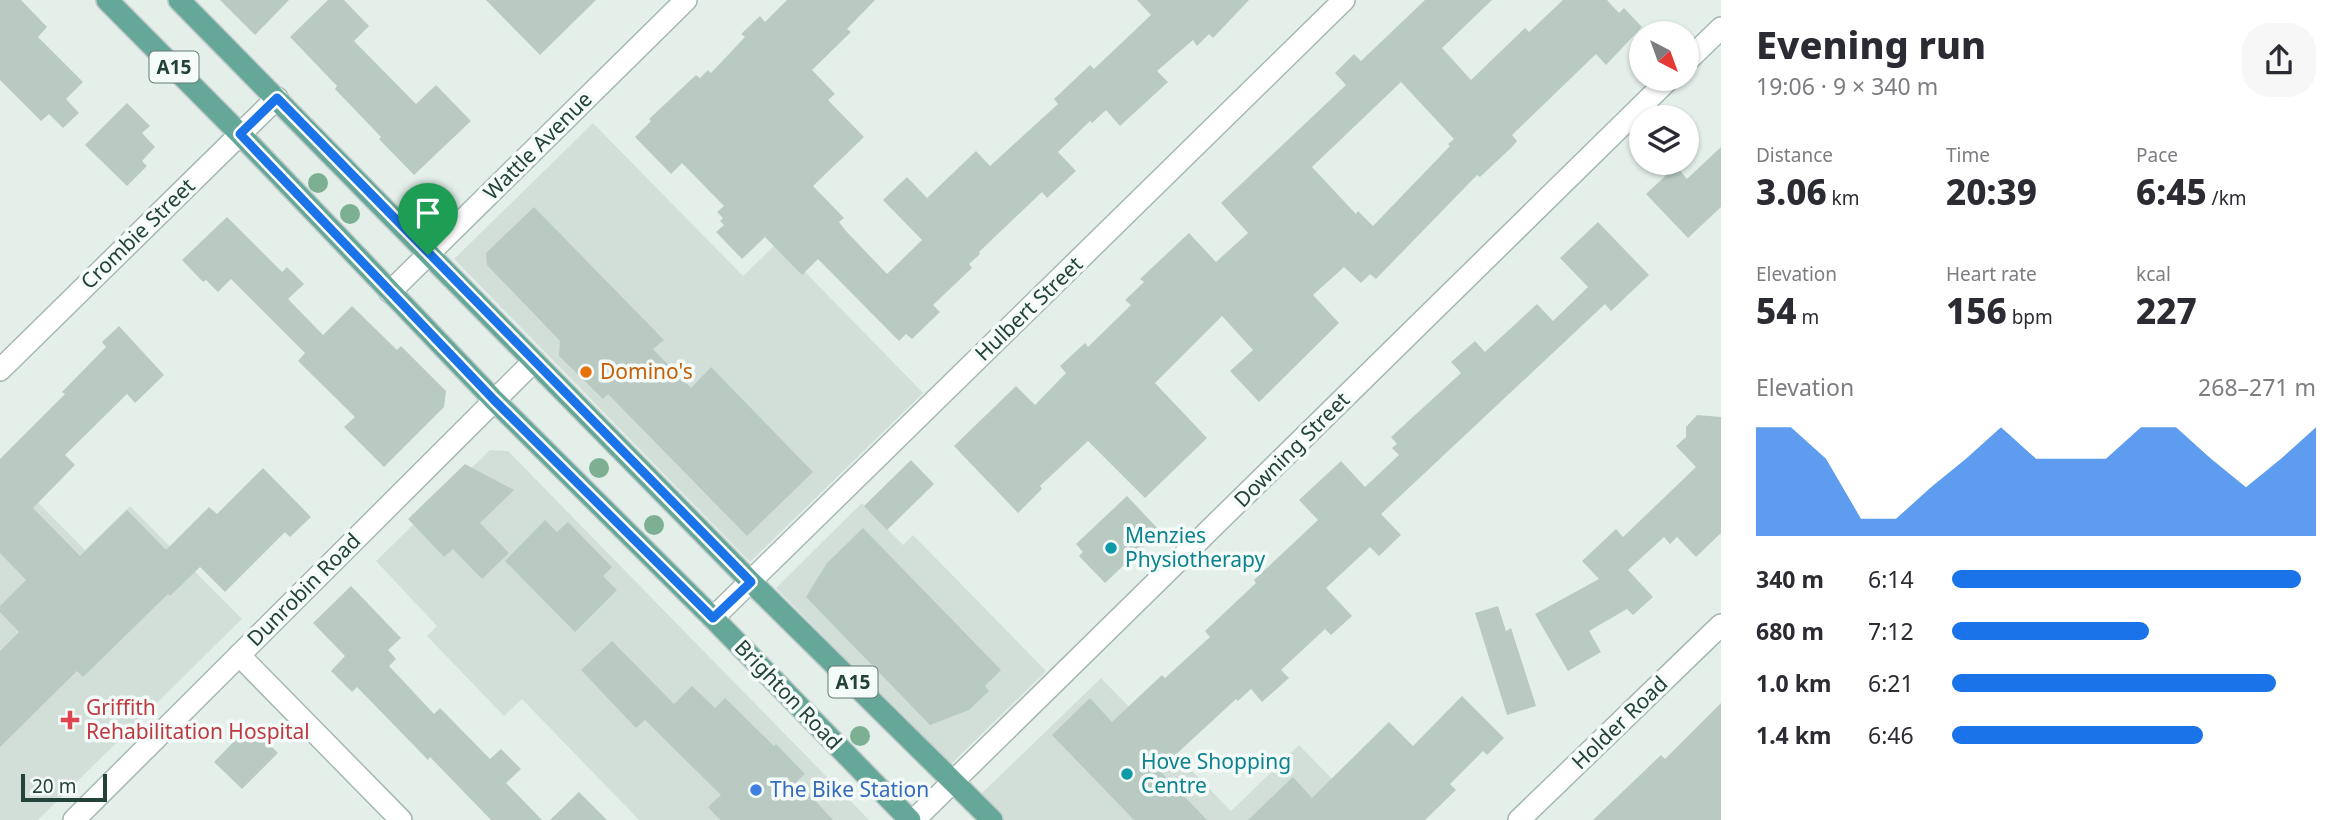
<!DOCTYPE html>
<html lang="en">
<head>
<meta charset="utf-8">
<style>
	:root { --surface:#fff; --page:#f7f7f7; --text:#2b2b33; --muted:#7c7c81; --accent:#1a73e8 }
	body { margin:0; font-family:"Noto Sans",sans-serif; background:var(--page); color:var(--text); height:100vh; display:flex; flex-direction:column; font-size:26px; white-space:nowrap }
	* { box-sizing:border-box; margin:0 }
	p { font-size:23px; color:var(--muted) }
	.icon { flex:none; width:38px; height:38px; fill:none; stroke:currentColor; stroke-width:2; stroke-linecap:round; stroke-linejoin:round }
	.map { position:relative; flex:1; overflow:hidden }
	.sheet { display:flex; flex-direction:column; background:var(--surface); width:630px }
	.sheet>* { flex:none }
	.needle { width:46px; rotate:139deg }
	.buttons { position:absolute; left:1629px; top:21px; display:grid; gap:14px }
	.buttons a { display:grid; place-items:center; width:70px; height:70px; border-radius:50%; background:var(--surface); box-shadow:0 2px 5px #0004; font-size:35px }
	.scale { position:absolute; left:21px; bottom:18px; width:86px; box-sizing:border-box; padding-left:7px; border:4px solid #22423a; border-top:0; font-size:19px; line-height:24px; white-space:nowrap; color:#22423a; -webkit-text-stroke:5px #f5fbf8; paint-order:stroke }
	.pin { position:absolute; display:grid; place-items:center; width:60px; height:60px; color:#fff; margin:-72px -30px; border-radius:50% 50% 50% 0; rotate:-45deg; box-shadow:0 0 7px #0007 }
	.pin .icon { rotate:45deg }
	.round { display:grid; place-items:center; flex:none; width:74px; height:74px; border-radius:28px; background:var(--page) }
	.summary { display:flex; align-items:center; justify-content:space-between; height:119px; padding:0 35px }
	h1 { font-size:38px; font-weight:800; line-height:52px }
	.metrics { display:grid; grid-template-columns:repeat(3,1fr); gap:10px; height:119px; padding:7px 35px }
	.metrics div { display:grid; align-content:center }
	.metrics b { font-size:35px; font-weight:800 }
	.metrics small { font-size:19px; font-weight:400 }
	.metrics p { font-size:19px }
	.chart { height:196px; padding:14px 35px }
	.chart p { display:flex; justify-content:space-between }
	.chart svg { width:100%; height:126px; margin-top:7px; fill:var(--accent); opacity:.7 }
	ul { padding:0 35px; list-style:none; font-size:23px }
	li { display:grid; grid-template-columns:112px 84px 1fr; align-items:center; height:52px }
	li i { height:18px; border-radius:9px; background:var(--accent) }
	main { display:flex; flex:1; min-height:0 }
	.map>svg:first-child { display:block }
	.built { fill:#d2dfd9 }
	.building { fill:#b9cac3; fill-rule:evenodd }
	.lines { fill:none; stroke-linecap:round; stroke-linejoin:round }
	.minor-casing { stroke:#a6b8b2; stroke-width:24 }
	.tertiary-casing { stroke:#a6b8b2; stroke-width:24 }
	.primary-casing { stroke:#c1cac8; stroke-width:24 }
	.minor { stroke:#fff; stroke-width:21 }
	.tertiary { stroke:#fff; stroke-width:21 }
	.primary { stroke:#65a798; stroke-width:21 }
	.tree { fill:#7db093 }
	.route-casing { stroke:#fff; stroke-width:14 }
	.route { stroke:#1a73e8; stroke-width:9 }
	.food-dot { fill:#e8710a; stroke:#f5fbf8; stroke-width:2.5 }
	.culture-dot { fill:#0f9aa8; stroke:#f5fbf8; stroke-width:2.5 }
	.health-dot { fill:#e0444e; stroke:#f5fbf8; stroke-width:2.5 }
	.shop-dot { fill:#3f7fe0; stroke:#f5fbf8; stroke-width:2.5 }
	.labels { text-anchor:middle; stroke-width:7; stroke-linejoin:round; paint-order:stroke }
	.shield { fill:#f5fbf8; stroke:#617a73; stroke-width:2 }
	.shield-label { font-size:19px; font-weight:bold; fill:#22423a }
	.street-label { font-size:21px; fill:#22423a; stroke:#f5fbf8 }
	.food-label { font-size:21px; fill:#c56008; stroke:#f5fbf8; text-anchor:start }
	.culture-label { font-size:21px; fill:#0d838f; stroke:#f5fbf8; text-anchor:start }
	.health-label { font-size:21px; fill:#be3a42; stroke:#f5fbf8; text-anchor:start }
	.shop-label { font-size:21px; fill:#366cbe; stroke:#f5fbf8; text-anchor:start }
</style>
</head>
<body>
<main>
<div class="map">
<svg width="1721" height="820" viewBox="0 0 1721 820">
	<rect width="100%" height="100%" fill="#e4efea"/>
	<path class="built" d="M 593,123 L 743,276 L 777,243 L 923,393 L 750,562 L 454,259 Z
		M 490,450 L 508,451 L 869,820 L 639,820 L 522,699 L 504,716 L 427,636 L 437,626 L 376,561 Z
		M 0,464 L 85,550 L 130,506 L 242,619 L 38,820 L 0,820 Z
		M 862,503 L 903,545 L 913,535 L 1046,671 L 950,765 L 776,588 Z
		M 1101,678 L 1231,811 L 1299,745 L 1372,820 L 1004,820 L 980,795 Z"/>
	<path class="building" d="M 0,0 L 21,0 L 47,27 L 38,37 L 83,82 L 66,99 L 79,113 L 63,128 L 49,114 L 41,121 L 0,80 Z
		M 220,0 L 289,0 L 255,35 Z
		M 328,0 L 344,0 L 369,26 L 354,41 L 416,104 L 436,85 L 471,121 L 414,175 L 379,139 L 381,137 L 335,89 L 337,86 L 290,37 Z
		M 486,0 L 596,0 L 540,55 Z
		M 787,0 L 875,0 L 847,29 L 851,32 L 812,70 L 835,94 L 828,100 L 864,137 L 813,186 L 844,218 L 839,222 L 846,231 L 887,274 L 922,240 L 883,200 L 907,177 L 927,198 L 976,151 L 990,166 L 1058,104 L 1054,99 L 1090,65 L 1094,69 L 1151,15 L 1137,0 L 1249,0 L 1213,38 L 1209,34 L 1197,46 L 1193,40 L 1157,71 L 1168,82 L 1120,126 L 1106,110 L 1092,123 L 1090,121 L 1058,152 L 1076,171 L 1047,198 L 1042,192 L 979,252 L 980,254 L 969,264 L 972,268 L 933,305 L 940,312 L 912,339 L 906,334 L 899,341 L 818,259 L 802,275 L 765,237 L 742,259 L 716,232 L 724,225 L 720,221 L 723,218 L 717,212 L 724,206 L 682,163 L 671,174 L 635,137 L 651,121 L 649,119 L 696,75 L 700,78 L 708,70 L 711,73 L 745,37 L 741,34 L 760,16 L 765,22 Z
		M 1425,0 L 1492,0 L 1442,48 L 1471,80 L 1525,28 L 1529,32 L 1563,0 L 1607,0 L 1619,13 L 1624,8 L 1642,27 L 1606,65 L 1596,54 L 1512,135 L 1517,141 L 1512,147 L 1480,177 L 1477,175 L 1376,279 L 1370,274 L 1361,283 L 1344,267 L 1313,295 L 1339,323 L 1259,402 L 1230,371 L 1253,350 L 1222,316 L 1155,383 L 1207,438 L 1145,498 L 1088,441 L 1040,486 L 1042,489 L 1018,513 L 954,446 L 1016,386 L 1035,405 L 1066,373 L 1060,366 L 1085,343 L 1088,347 L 1131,305 L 1125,300 L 1144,282 L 1140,279 L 1189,233 L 1216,262 L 1248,233 L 1221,203 L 1346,85 L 1335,73 L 1354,54 L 1361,61 ZM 1401,82 L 1454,139 L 1448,144 L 1450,146 L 1373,226 L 1358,211 L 1356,214 L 1312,167 Z
		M 127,103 L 150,126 L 142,133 L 155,147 L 142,161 L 147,166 L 127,186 L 85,145 Z
		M 1721,147 L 1721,207 L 1688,238 L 1646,194 L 1676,166 L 1687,179 Z
		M 534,207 L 664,340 L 653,349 L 691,388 L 711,367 L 813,472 L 747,536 L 608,394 L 603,399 L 559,356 L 560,341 L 487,265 L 486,253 Z
		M 227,217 L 282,272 L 287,267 L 304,284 L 288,299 L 323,335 L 352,306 L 397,350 L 401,346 L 446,391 L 444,407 L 384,467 L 344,427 L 355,417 L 298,361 L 305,353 L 231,279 L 218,292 L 206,280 L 203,282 L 182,260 Z
		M 1598,222 L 1649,275 L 1611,311 L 1605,304 L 1381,514 L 1401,535 L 1379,556 L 1370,547 L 1326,588 L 1352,616 L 1331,635 L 1325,629 L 1281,670 L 1289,678 L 1262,702 L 1251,689 L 1238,701 L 1236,699 L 1159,770 L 1207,820 L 1134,820 L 1052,735 L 1090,698 L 1112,722 L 1162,675 L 1165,678 L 1210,637 L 1205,631 L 1256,583 L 1254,580 L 1318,520 L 1299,500 L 1341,461 L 1365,487 L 1399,455 L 1392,448 L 1397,444 L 1391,437 L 1461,373 L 1451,362 L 1475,341 L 1485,352 L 1537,304 L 1553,321 L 1588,287 L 1560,258 Z
		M 119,326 L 164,375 L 135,403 L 127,394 L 65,455 L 75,465 L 33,508 L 80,556 L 127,510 L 166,550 L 209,507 L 217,514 L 263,468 L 311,517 L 290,537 L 285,532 L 225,592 L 200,567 L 170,596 L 168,594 L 83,677 L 77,671 L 0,747 L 0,651 L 19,632 L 0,612 L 0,606 L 26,580 L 0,553 L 0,459 L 65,394 L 62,392 L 106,347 L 102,342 Z
		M 1697,415 L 1721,417 L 1721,533 L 1696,557 L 1677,537 L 1670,544 L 1664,537 L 1628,570 L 1653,597 L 1633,615 L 1627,609 L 1589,631 L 1601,652 L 1568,671 L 1535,614 L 1599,579 L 1582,561 L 1616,529 L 1623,537 L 1696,467 L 1676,446 L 1686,437 L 1686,427 Z
		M 911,460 L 934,484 L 887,530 L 864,506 Z
		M 465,464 L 514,490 L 480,523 L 509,553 L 482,579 L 453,549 L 444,557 L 408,519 Z
		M 1127,496 L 1160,531 L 1105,583 L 1079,556 L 1083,552 L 1076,544 Z
		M 545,520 L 557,532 L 568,522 L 612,567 L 603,576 L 617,590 L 575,632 L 505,561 Z
		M 863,528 L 1001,670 L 985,686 L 989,691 L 969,710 L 930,725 L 806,597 L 827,563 Z
		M 351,586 L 401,638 L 388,650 L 396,659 L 389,666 L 434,714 L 440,708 L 490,759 L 501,749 L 521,769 L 506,783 L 542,820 L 491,820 L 430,757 L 428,760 L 357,687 L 352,692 L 331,671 L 345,656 L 313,623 Z
		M 1498,606 L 1506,631 L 1511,628 L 1536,706 L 1507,715 L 1475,613 Z
		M 612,641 L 674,704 L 692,686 L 715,708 L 725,698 L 774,746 L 776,744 L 805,774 L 797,781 L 833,820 L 720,820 L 708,807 L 721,795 L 645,720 L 636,728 L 581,670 Z
		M 1462,696 L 1504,738 L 1487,755 L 1483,751 L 1450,784 L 1456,790 L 1425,820 L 1248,820 L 1293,777 L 1312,798 L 1389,722 L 1413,746 Z
		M 1721,703 L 1721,820 L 1593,820 L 1661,755 L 1665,759 Z
		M 250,725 L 278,753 L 242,789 L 214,762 Z
		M 579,792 L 607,820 L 550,820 Z"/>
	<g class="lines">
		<g class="minor-casing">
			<path id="minor" d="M 1687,61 L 1721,28
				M 0,370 L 277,98
				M 713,618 L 1344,0
				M 239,655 L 401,820
				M 914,820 L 1669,79
				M 1519,820 L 1721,625"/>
		</g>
		<g class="tertiary-casing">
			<path id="tertiary" d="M 390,292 L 686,0
				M 74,820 L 534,361"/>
		</g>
		<g class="primary-casing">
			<path id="primary" d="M 107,0 L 240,134 L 494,400 L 713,618 L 910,820
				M 179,0 L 751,582 L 992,820"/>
		</g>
		<use href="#minor" class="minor"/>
		<use href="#tertiary" class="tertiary"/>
		<use href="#primary" class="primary"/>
	</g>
	<g class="tree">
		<circle cx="318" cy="183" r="10"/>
		<circle cx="350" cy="214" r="10"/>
		<circle cx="599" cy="468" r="10"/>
		<circle cx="654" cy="525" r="10"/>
		<circle cx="860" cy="736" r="10"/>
	</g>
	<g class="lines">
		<g class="route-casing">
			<path id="route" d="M 277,98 L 751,582 L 713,618 L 494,400 L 240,134 Z"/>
		</g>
		<use href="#route" class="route"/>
	</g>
	<circle class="food-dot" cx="586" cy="372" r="7"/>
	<g class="culture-dot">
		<circle cx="1111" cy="548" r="7"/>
		<circle cx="1127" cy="774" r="7"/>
	</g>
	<path class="health-dot" d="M66.5 709.5h7v7h7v7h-7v7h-7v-7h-7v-7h7z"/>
	<circle class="shop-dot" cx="756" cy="790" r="7"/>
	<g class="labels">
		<g class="shield">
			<rect x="149.5" y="51.5" width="49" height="31" rx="5"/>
			<rect x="828.5" y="666.5" width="49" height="31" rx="5"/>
		</g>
		<g class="shield-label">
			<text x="174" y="74">A15</text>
			<text x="853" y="689">A15</text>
		</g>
		<g class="street-label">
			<text transform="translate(538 146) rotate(-45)" y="7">Wattle Avenue</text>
			<text transform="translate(138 234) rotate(-44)" y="7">Crombie Street</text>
			<text transform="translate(1029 309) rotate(-44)" y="7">Hulbert Street</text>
			<text transform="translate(1292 450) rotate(-45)" y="7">Downing Street</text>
			<text transform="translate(304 590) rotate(-45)" y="7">Dunrobin Road</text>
			<text transform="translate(788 695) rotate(46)" y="7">Brighton Road</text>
			<text transform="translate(1620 723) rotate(-44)" y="7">Holder Road</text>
		</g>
		<g class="food-label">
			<text x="600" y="379">Domino's</text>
		</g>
		<g class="culture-label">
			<text x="1125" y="543">Menzies<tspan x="1125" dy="24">Physiotherapy</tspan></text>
			<text x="1141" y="769">Hove Shopping<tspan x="1141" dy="24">Centre</tspan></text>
		</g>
		<g class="health-label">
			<text x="86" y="715">Griffith<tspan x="86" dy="24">Rehabilitation Hospital</tspan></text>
		</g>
		<g class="shop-label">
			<text x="770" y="797">The Bike Station</text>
		</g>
	</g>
</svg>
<div class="buttons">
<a><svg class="needle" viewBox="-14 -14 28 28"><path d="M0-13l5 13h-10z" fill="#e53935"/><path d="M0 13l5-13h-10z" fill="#7c7c81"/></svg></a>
<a><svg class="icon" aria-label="layers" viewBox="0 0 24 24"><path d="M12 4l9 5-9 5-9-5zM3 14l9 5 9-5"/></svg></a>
</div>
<div class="scale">20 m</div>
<div class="pin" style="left:428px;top:255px;background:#1e9e55"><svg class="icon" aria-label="arrive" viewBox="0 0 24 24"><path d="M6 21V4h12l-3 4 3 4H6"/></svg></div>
</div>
<section class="sheet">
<div class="summary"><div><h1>Evening run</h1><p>19:06 · 9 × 340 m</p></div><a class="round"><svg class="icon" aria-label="share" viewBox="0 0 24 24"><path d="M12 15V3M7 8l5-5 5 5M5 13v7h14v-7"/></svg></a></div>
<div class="metrics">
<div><p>Distance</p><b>3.06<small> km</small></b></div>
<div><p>Time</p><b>20:39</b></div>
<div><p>Pace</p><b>6:45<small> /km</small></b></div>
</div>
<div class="metrics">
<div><p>Elevation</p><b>54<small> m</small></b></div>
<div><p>Heart rate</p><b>156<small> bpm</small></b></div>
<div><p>kcal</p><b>227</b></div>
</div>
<div class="chart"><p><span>Elevation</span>268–271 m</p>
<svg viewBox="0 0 160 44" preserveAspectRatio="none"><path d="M0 44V6L10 6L20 17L30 38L40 38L50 27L60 17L70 6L80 17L90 17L100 17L110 6L120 6L130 17L140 27L150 17L160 6V44z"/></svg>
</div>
<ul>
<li><b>340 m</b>6:14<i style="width:96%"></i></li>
<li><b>680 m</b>7:12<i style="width:54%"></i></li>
<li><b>1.0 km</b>6:21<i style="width:89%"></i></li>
<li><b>1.4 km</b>6:46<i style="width:69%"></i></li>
</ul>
</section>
</main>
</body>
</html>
